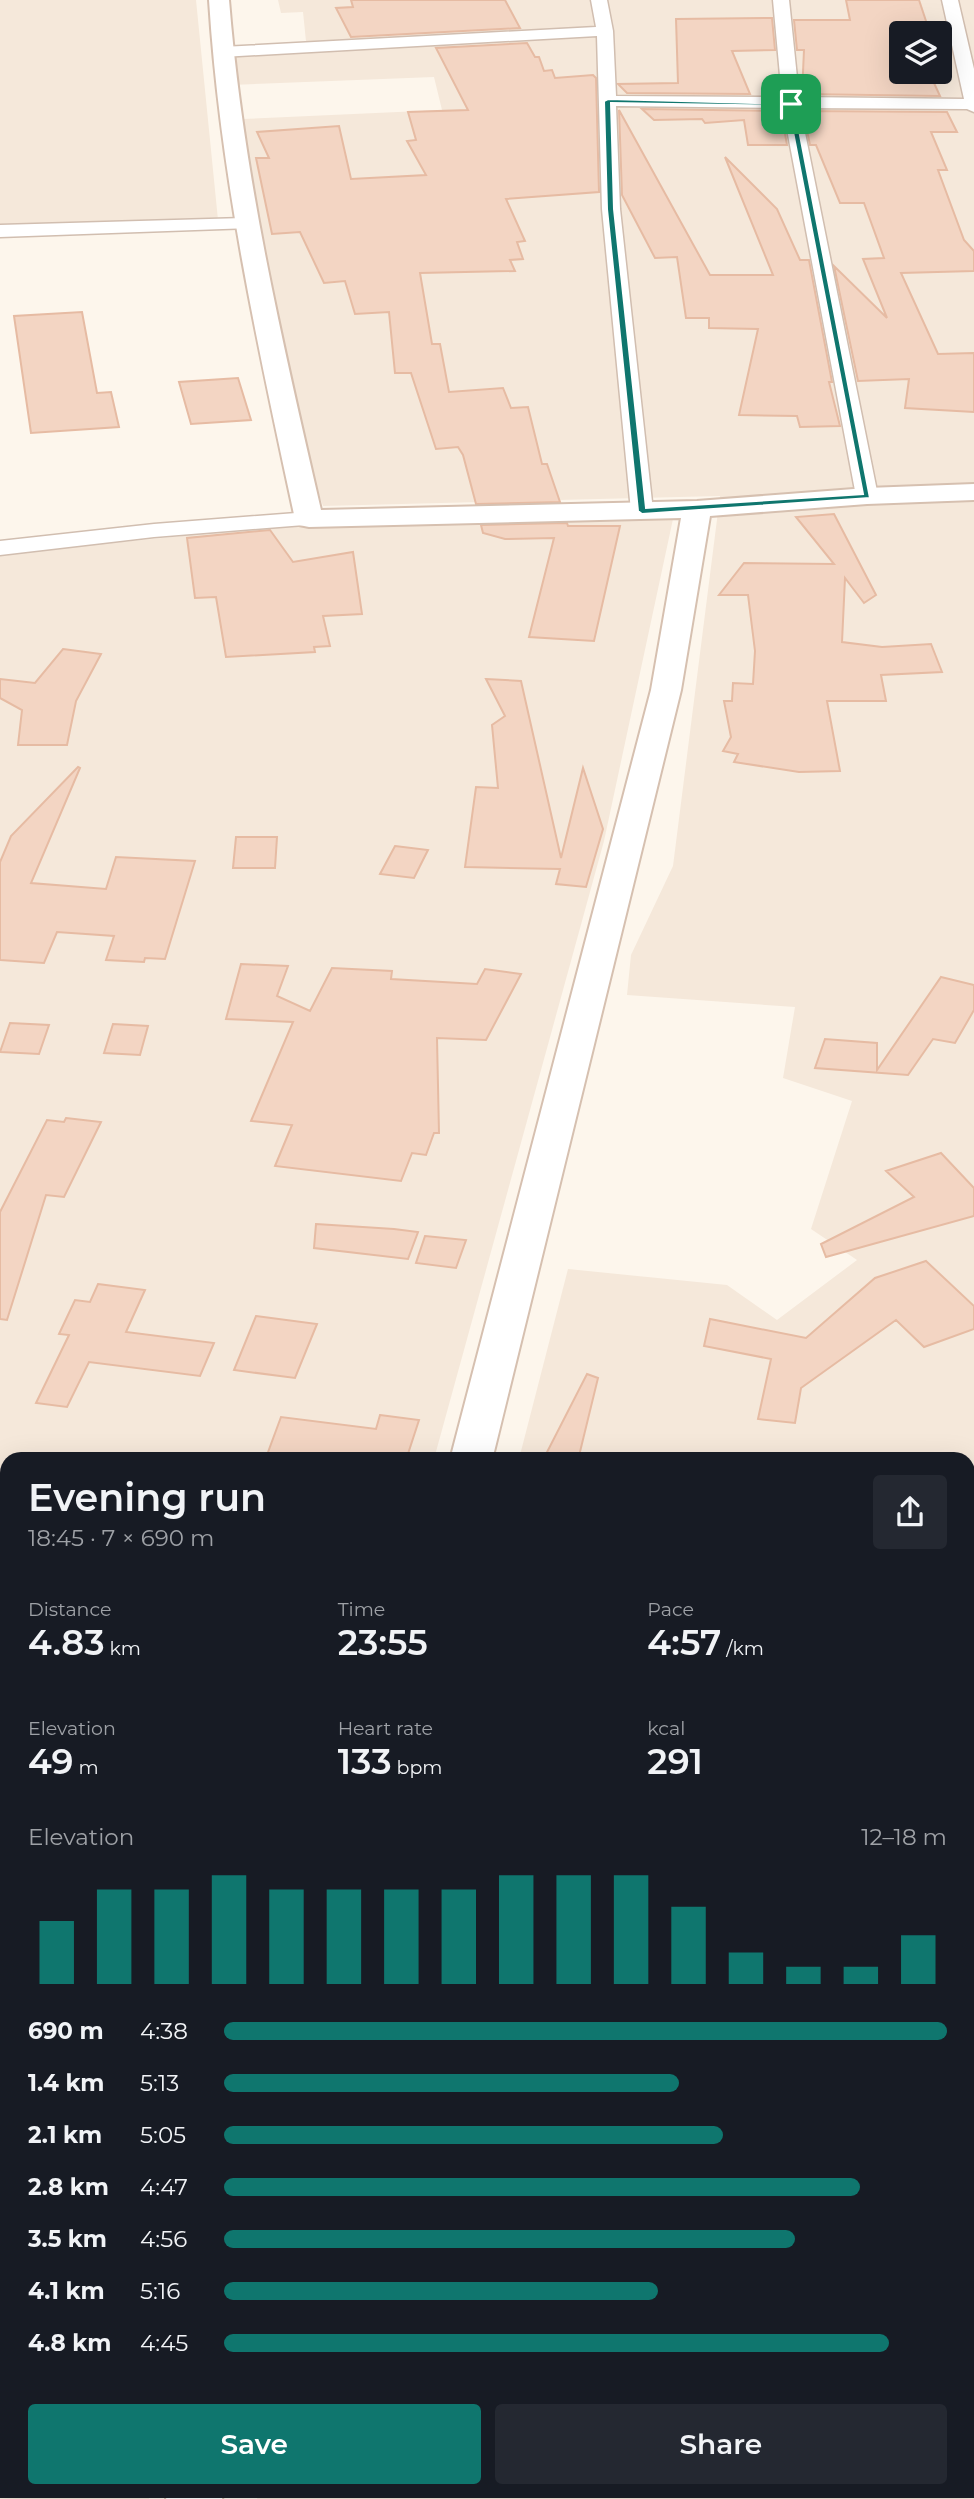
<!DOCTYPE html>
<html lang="en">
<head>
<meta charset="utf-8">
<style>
	:root { --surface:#171b24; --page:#242831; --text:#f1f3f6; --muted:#9ea1a6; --accent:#0f766e }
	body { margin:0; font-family:Montserrat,sans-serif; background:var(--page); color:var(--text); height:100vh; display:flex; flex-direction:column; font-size:26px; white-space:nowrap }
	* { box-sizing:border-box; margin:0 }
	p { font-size:23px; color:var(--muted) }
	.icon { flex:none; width:38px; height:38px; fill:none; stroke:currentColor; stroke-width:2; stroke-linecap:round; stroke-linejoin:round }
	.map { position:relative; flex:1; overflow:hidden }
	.panel { position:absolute; left:0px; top:1452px; width:975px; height:1046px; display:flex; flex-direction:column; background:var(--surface); border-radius:21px 21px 0 0; box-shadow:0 7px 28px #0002 }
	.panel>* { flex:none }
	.fabs { position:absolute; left:889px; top:21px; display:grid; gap:14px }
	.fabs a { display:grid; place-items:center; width:63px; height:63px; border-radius:7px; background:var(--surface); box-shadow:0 7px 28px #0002; font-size:35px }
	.pin { position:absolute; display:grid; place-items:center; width:60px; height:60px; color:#fff; margin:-30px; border-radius:14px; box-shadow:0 4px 10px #0006 }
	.round { display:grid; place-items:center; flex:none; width:74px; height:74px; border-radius:7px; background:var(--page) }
	.headline { display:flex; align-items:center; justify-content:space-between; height:119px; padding:0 28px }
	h1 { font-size:38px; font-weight:600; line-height:52px }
	.stats { display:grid; grid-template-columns:repeat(3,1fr); gap:10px; height:119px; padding:7px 28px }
	.stats div { display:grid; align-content:center }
	.stats b { font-size:35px; font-weight:600 }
	.stats small { font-size:19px; font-weight:400 }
	.stats p { font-size:19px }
	.chart { height:196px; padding:14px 28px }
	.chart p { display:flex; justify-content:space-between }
	.chart svg { width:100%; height:126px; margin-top:7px; stroke:var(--accent); stroke-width:6 }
	.action { display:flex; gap:14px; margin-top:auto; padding:14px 28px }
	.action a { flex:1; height:80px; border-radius:7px; background:var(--accent); color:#fff; font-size:28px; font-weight:600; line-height:80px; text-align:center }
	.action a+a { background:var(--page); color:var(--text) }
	ul { padding:0 28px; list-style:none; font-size:23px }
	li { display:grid; grid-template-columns:112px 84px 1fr; align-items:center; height:52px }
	li i { height:18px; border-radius:9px; background:var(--accent) }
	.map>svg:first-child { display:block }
	.residential { fill:#f5e8da; fill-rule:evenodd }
	.building { fill:#f3d5c3; stroke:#e6bba3; stroke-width:2 }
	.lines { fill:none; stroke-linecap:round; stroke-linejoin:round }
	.street-casing { stroke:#d1beb0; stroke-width:3 }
	.secondary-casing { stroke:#d6c0b0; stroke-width:4 }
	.street { fill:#fff; fill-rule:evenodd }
	.secondary { fill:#fff; fill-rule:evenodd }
	.route { fill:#0f766e; stroke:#fff; stroke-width:2; fill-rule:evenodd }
</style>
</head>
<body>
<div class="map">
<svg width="974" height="2499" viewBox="0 0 974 2499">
	<rect width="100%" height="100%" fill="#fdf6ec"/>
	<path class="residential" d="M 0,0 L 196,0 L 218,220 L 0,225 Z
		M 278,0 L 974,0 L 974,2499 L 257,2499 L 259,2492 L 968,2492 L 968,1460 L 519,1459 L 568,1269 L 727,1285 L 777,1320 L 857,1260 L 811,1229 L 852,1101 L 783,1078 L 795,1007 L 627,995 L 631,955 L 673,866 L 720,496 L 323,506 L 274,367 L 243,119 L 442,110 L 434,77 L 231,85 L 228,56 L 307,51 L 303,12 L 281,13 ZM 901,33 L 940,33 L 940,72 L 901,72 Z
		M 673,519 L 604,841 L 434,1459 L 7,1460 L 7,2492 L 151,2492 L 149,2499 L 0,2499 L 0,554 L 283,526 Z"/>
	<path class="building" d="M 351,0 L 505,0 L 520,28 L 351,37 L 336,8 L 353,7 Z
		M 846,0 L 919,0 L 930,33 L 901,33 L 901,72 L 929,72 L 940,96 L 802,94 L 804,50 L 797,50 L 794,20 L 850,20 Z
		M 772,18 L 775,50 L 732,51 L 750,94 L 627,93 L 618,84 L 678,83 L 676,19 Z
		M 527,43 L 535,57 L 539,57 L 544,71 L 552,70 L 555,78 L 593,75 L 596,78 L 599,192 L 506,199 L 525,241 L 517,242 L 523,259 L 510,260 L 515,271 L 420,273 L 432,344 L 440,344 L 449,392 L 503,388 L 511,408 L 528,407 L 542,464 L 547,464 L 560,502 L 476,504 L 463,455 L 458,447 L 436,449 L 411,373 L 395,373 L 389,312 L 355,314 L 345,281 L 324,283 L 300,232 L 272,234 L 256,158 L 269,158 L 257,132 L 339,126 L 351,179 L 426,175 L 407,141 L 416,140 L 408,112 L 468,110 L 436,48 Z
		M 642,109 L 781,111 L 787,145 L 748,145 L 744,120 L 705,123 L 702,119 L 654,120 Z
		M 619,110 L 710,275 L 773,275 L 725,157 L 777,209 L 800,260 L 809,260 L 832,382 L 829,382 L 840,426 L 800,427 L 797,416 L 739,415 L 758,329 L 709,328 L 709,318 L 686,318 L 677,257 L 655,258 L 622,195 Z
		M 803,111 L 947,112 L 957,132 L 931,132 L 947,170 L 938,170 L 964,240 L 974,251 L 974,271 L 901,273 L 938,354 L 974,353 L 974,412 L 905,408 L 909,379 L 858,381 L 834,266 L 887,318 L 863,259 L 884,258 L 864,203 L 840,203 L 816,145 L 810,145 Z
		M 82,312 L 97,393 L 111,392 L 119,427 L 31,433 L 14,316 Z
		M 238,378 L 251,420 L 191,424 L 179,382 Z
		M 834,514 L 876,595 L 864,603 L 845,578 L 842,642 L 882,647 L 931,644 L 942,672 L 881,675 L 886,701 L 827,701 L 840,771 L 799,772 L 734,762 L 738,754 L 723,751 L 731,737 L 724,701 L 732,701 L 733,683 L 753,684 L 755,651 L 748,595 L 719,595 L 744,563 L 834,564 L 796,517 Z
		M 567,523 L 568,526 L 620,526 L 594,641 L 529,637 L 554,538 L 505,539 L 483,533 L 481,525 Z
		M 270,530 L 293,562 L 353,552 L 362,614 L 323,616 L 330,646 L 314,647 L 315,652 L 226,657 L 216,597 L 195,598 L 187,538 Z
		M 63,649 L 101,654 L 76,701 L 67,745 L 18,745 L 22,710 L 0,698 L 0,679 L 35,683 Z
		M 486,679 L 521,681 L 561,858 L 583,768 L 603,829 L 586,887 L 556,884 L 560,869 L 465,867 L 476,787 L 498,788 L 492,725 L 505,716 Z
		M 78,767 L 80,768 L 31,883 L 106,889 L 116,857 L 195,861 L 165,959 L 145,958 L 144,962 L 106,960 L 114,936 L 57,932 L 44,963 L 0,960 L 0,862 L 11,836 Z
		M 236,837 L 277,837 L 275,868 L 233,868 Z
		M 395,846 L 428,850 L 414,878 L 380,874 Z
		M 241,964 L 288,966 L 277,996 L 310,1011 L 332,968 L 392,971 L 391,979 L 477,984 L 485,969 L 521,974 L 486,1040 L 437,1038 L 439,1133 L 434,1133 L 426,1155 L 412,1153 L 401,1181 L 275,1166 L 292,1125 L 251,1121 L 293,1022 L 226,1019 Z
		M 941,977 L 974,985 L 974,1010 L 955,1043 L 933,1039 L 908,1075 L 815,1068 L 825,1039 L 877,1043 L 877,1070 Z
		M 10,1023 L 49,1025 L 39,1054 L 0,1052 Z
		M 113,1024 L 148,1026 L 140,1055 L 104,1053 Z
		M 66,1118 L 101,1122 L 64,1197 L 46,1195 L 7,1320 L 0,1319 L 0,1212 L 47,1120 L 64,1122 Z
		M 941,1153 L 974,1188 L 974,1216 L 826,1257 L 821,1244 L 914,1197 L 886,1171 Z
		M 316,1224 L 394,1229 L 418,1232 L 408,1259 L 314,1248 Z
		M 425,1236 L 466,1240 L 456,1268 L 416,1263 Z
		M 926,1261 L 974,1306 L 974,1329 L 924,1347 L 896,1320 L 801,1388 L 795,1423 L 758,1419 L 771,1359 L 704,1346 L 710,1319 L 806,1338 L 875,1278 Z
		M 98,1284 L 145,1290 L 126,1332 L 214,1343 L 200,1376 L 89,1362 L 67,1407 L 36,1403 L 69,1335 L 59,1334 L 75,1300 L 90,1302 Z
		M 256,1316 L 317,1324 L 295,1378 L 234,1370 Z
		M 587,1374 L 598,1378 L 578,1460 L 543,1460 Z
		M 380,1415 L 419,1420 L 406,1460 L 300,1460 L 267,1455 L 281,1417 L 376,1429 Z"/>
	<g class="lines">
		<g class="street-casing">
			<path id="street" d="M 591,0 L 607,0 L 613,31 L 616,96 L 782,97 L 773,0 L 789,0 L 799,97 L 964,99 L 942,0 L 958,0 L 974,69 L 974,112 L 967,109 L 800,108 L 878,496 L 875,501 L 859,501 L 856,496 L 783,108 L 616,106 L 620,209 L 653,511 L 650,516 L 634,516 L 631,511 L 602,209 L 597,36 L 222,57 L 214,52 L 222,47 L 596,27 Z
				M 244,218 L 253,224 L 251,228 L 0,237 L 0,225 Z
				M 309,512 L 317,514 L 320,519 L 317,524 L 154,537 L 0,555 L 0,541 L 154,524 Z
				M 0,1713 L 7,1713 L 7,1737 L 0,1737 Z"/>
		</g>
		<g class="secondary-casing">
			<path id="secondary" d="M 209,0 L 229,0 C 243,174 282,341 321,510 L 697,501 L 867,488 L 974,484 L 974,500 L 867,504 L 710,516 L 681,690 L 492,1460 L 450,1460 L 651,690 L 681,518 L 309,527 L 299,525 L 295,519 C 258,347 220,176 209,0 Z
				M 168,2492 L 224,2492 L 222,2499 L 166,2499 Z"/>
		</g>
		<use href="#street" class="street"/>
		<use href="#secondary" class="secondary"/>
	</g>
	<path class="route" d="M 608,99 L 794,104 L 870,498 L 642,514 L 638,511 L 607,209 L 604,101 ZM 611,103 L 788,106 L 863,494 L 646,508 L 614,209 Z"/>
</svg>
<div class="fabs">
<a><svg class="icon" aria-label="layers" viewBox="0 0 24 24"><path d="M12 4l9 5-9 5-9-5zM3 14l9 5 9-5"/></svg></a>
</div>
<div class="pin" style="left:791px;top:104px;background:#1e9e55"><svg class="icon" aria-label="arrive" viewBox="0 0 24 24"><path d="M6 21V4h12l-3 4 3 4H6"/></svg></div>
<section class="panel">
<div class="headline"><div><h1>Evening run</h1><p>18:45 · 7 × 690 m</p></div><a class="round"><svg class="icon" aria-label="share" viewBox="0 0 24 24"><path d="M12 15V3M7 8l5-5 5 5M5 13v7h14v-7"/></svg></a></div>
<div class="stats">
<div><p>Distance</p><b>4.83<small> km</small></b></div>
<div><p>Time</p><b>23:55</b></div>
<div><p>Pace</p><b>4:57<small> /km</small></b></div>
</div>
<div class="stats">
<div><p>Elevation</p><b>49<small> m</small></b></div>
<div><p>Heart rate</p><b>133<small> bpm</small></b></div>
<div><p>kcal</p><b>291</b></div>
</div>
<div class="chart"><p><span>Elevation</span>12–18 m</p>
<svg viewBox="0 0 160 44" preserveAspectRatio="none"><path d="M5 44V22M15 44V11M25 44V11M35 44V6M45 44V11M55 44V11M65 44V11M75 44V11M85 44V6M95 44V6M105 44V6M115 44V17M125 44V33M135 44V38M145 44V38M155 44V27"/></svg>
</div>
<ul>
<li><b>690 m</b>4:38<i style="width:100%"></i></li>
<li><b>1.4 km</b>5:13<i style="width:63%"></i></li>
<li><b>2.1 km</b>5:05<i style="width:69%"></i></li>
<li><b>2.8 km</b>4:47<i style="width:88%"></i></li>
<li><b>3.5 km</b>4:56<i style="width:79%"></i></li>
<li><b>4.1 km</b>5:16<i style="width:60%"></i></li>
<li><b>4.8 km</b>4:45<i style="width:92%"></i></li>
</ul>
<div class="action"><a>Save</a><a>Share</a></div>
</section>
</div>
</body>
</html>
